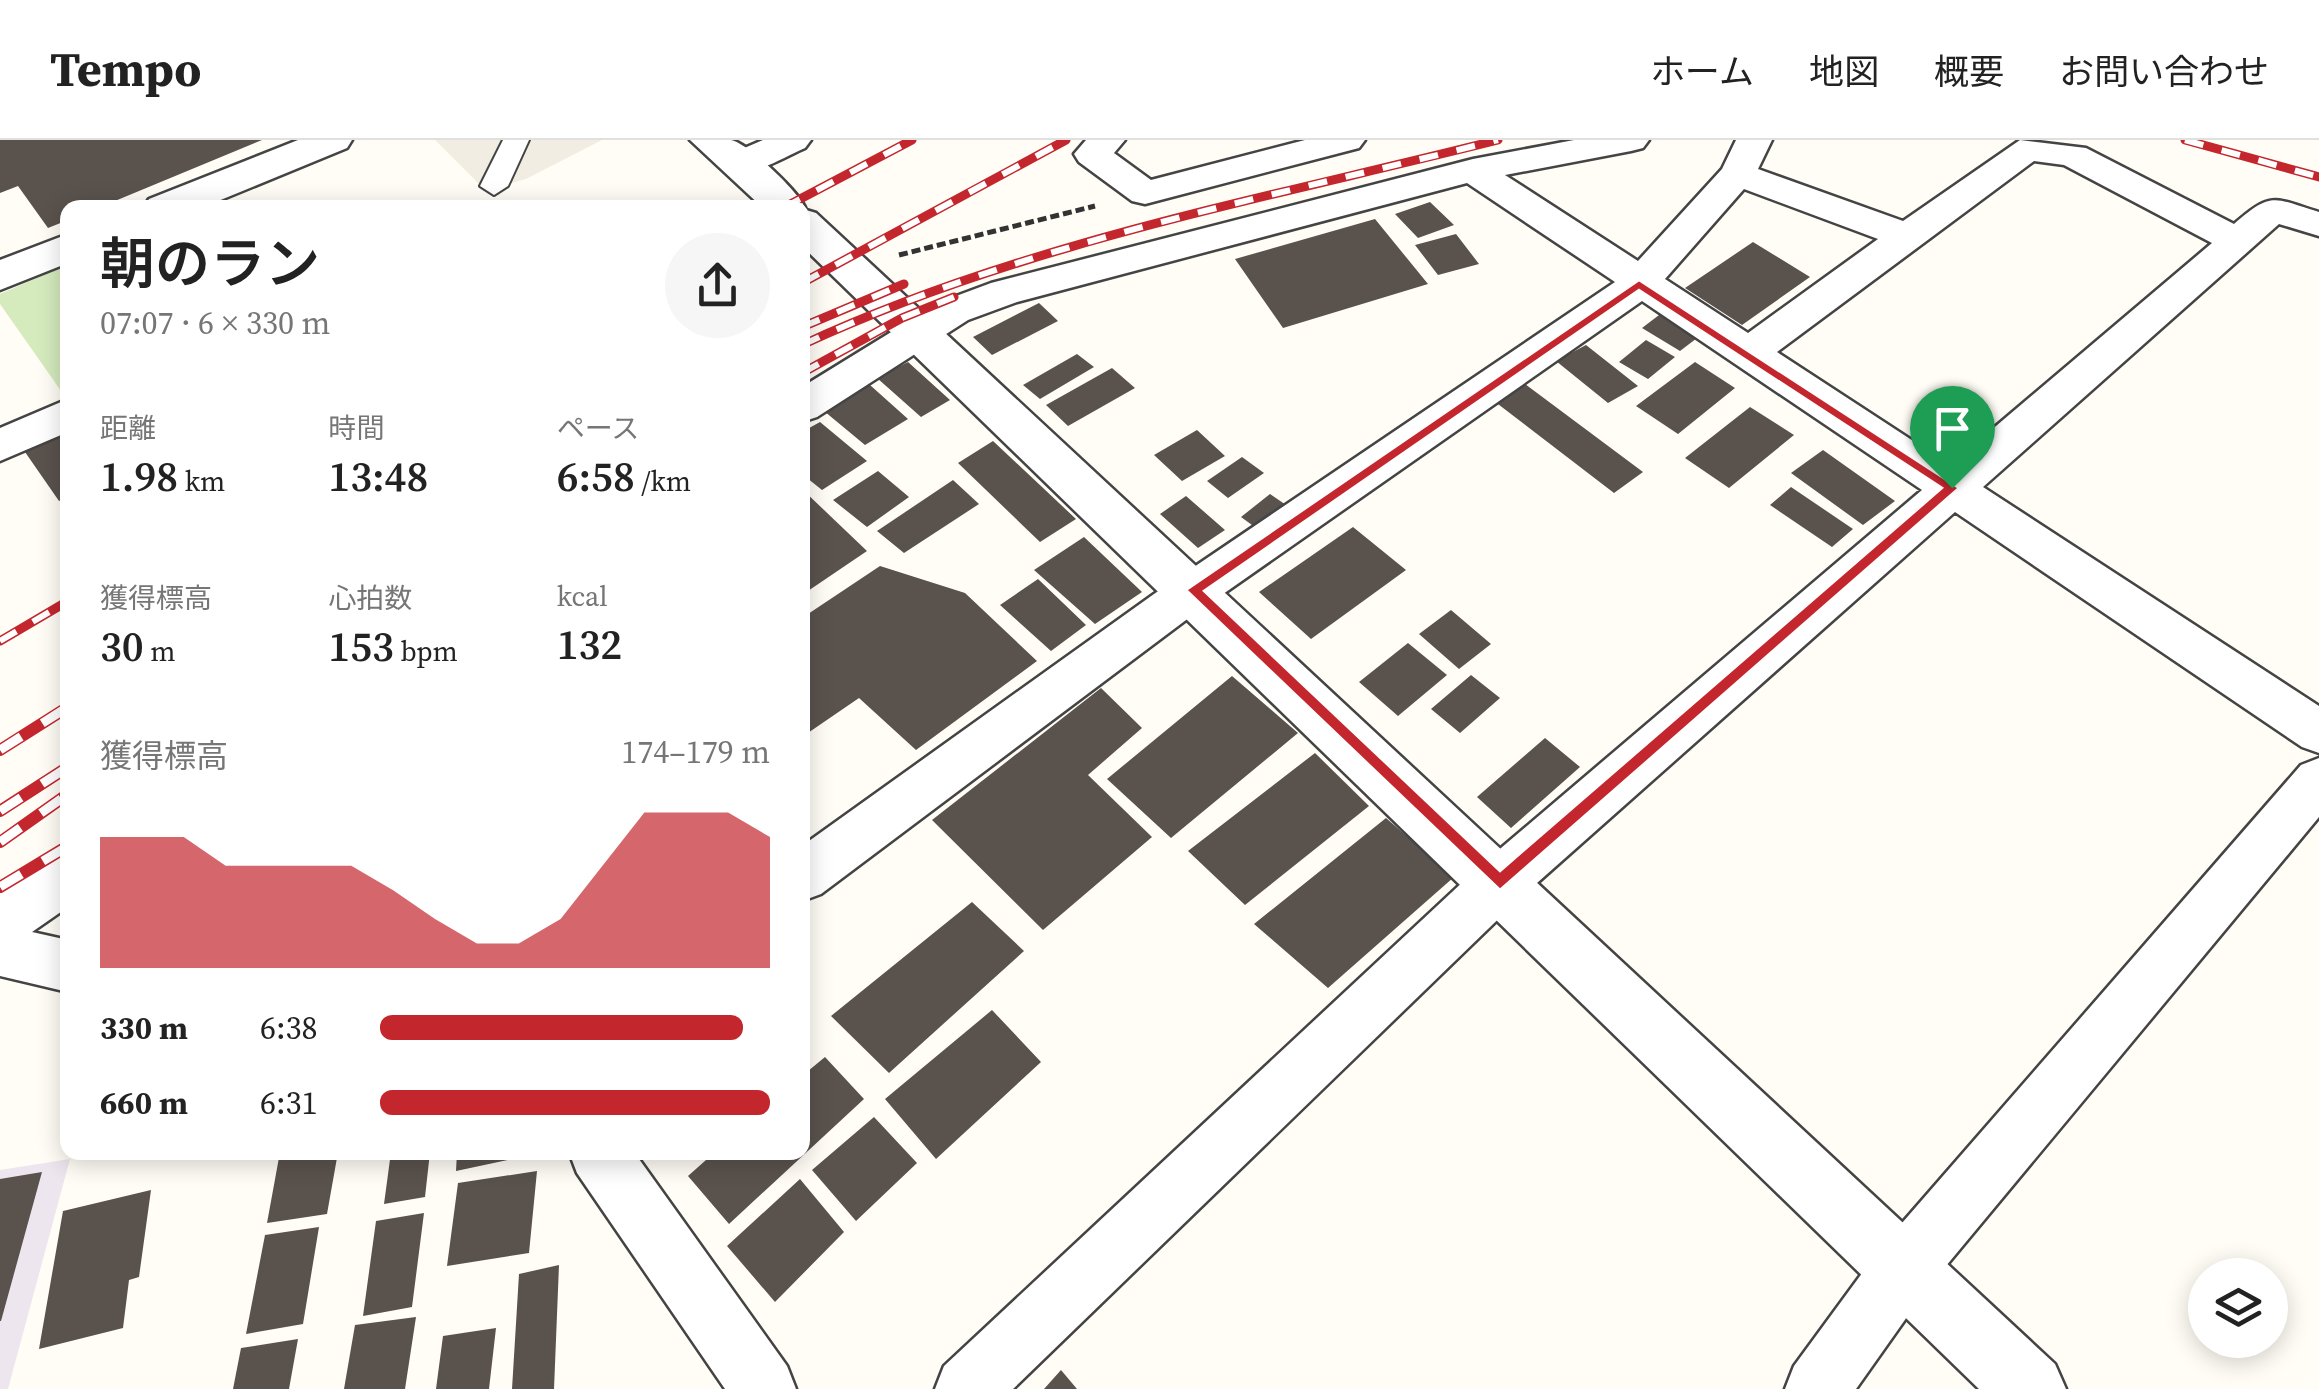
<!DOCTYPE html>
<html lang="ja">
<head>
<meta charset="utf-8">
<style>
	:root { --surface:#fff; --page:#f6f6f6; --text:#222; --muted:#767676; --line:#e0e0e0; --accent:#c4262e }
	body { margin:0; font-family:"Source Serif 4","Noto Sans JP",serif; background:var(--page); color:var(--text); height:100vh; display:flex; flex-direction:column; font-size:38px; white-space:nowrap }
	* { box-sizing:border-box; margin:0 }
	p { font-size:32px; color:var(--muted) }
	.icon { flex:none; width:55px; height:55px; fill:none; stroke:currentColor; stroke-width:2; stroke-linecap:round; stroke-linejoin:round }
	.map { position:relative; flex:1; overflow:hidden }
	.sheet { position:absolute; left:60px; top:60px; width:750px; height:960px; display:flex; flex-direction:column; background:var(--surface); border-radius:20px; box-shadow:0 5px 25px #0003 }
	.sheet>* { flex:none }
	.fabs { position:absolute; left:2188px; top:1118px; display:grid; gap:20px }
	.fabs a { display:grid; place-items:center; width:100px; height:100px; border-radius:50%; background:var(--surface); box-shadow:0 5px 25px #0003; font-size:50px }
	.pin { position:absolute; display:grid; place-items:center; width:85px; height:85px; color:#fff; margin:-102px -42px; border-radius:50% 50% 50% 0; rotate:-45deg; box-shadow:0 0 10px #0007 }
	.pin .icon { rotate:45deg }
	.round { display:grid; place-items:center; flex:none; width:105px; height:105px; border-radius:52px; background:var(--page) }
	.summary { display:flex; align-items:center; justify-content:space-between; height:170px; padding:0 40px }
	h1 { font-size:55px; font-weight:600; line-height:75px }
	.metrics { display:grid; grid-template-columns:repeat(3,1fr); gap:15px; height:170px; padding:10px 40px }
	.metrics div { display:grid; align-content:center }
	.metrics b { font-size:42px; font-weight:600 }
	.metrics small { font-size:28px; font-weight:400 }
	.metrics p { font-size:28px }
	.chart { height:280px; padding:20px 40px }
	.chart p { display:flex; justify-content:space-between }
	.chart svg { width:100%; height:180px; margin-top:10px; fill:var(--accent); opacity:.7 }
	ul { padding:0 40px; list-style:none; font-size:32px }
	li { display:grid; grid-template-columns:160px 120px 1fr; align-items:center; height:75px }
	li i { height:25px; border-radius:12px; background:var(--accent) }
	header { display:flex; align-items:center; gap:60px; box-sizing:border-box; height:140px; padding:0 50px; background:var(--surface); border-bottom:2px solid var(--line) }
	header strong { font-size:48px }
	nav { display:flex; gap:55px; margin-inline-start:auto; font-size:35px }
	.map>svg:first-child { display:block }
	.industrial { fill:#eee6ef }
	.green { fill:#d5ebbd }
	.plaza { fill:#f1ede2 }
	.building { fill:#5a524d }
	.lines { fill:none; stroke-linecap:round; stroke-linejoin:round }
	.pedestrian-casing { stroke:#444; stroke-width:4 }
	.minor-casing { stroke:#444; stroke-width:5 }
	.tertiary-casing { stroke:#444; stroke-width:5 }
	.path { stroke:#333; stroke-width:5; stroke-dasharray:9 4; stroke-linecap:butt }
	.pedestrian { fill:#fff; fill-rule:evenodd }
	.minor { fill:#fff; fill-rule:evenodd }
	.tertiary { fill:#fff; fill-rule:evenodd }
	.rail-far1-casing { stroke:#c4262e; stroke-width:9 }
	.rail-casing { stroke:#c4262e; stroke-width:12 }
	.rail-far1 { stroke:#fff; stroke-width:6; stroke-dasharray:19; stroke-linecap:butt }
	.rail { stroke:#fff; stroke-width:9; stroke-dasharray:25; stroke-linecap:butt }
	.route { fill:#c4262e; stroke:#fff; stroke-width:2.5; fill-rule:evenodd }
</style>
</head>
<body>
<header>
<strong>Tempo</strong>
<nav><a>ホーム</a><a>地図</a><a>概要</a><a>お問い合わせ</a></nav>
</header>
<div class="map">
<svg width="2319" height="1249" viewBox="0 0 2319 1249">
	<rect width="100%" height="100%" fill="#fffdf5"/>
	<path class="industrial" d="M 70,1019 L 8,1249 L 0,1249 L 0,1030 Z"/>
	<path class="green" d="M 67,125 L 68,257 L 66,258 L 0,164 L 0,154 Z"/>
	<path class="plaza" d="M 435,0 L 602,0 L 526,39 L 501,46 L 478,43 Z"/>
	<path class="building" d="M 0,0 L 262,0 L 98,68 L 68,68 L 68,80 L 48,88 L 18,46 L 0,53 Z
		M 1430,62 L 1454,85 L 1418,98 L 1395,74 Z
		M 1375,79 L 1428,144 L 1283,188 L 1235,119 Z
		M 1456,94 L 1479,124 L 1438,135 L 1415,105 Z
		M 1753,102 L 1810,137 L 1742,185 L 1685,148 Z
		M 1039,163 L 1058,181 L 992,215 L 973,197 Z
		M 1663,172 L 1701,195 L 1680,211 L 1642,188 Z
		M 1646,200 L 1675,217 L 1648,239 L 1619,222 Z
		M 1586,205 L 1638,246 L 1608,263 L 1556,221 Z
		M 1077,214 L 1094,227 L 1040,259 L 1023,245 Z
		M 908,222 L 950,260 L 921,277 L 877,238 Z
		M 1695,222 L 1735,248 L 1678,294 L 1636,266 Z
		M 1112,228 L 1135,248 L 1068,286 L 1046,265 Z
		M 1521,241 L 1643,332 L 1614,353 L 1494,261 Z
		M 870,245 L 908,279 L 865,305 L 824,271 Z
		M 1750,267 L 1794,295 L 1729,348 L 1685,318 Z
		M 820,282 L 867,321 L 822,350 L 802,334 L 802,292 Z
		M 1197,290 L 1225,316 L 1182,341 L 1154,315 Z
		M 68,292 L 68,356 L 59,361 L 25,312 Z
		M 993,301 L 1076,379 L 1040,402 L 958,323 Z
		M 1823,310 L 1895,361 L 1863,385 L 1791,333 Z
		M 1242,317 L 1264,333 L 1228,358 L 1207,341 Z
		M 878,331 L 909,357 L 867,387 L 833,360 Z
		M 953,340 L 979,364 L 904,413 L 877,391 Z
		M 1791,347 L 1853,389 L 1832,407 L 1770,365 Z
		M 802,349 L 867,411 L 802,455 Z
		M 1270,354 L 1292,369 L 1263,393 L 1241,377 Z
		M 1186,356 L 1225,390 L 1198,408 L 1160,374 Z
		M 1353,387 L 1406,430 L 1311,499 L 1259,452 Z
		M 1084,397 L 1142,452 L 1095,484 L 1034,430 Z
		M 880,426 L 965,453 L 1037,521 L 916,610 L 859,558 L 802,597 L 802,478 Z
		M 1038,439 L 1086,485 L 1051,511 L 1000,465 Z
		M 1451,470 L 1491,504 L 1459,529 L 1419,494 Z
		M 1408,503 L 1447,535 L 1398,576 L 1359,542 Z
		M 1471,535 L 1500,558 L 1460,593 L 1431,569 Z
		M 1232,536 L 1298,593 L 1171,698 L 1107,639 Z
		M 1101,548 L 1142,588 L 1088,635 L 1152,697 L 1043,790 L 932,680 Z
		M 1545,598 L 1580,627 L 1511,688 L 1477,657 Z
		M 1315,613 L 1369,666 L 1245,765 L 1188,711 Z
		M 1386,678 L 1454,737 L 1328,848 L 1254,784 Z
		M 972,762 L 1024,811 L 889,933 L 831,876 Z
		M 992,870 L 1041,922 L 936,1019 L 885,959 Z
		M 825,917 L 864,959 L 729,1084 L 688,1036 L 715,1012 L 802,1012 L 802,936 Z
		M 874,977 L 917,1023 L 856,1081 L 812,1030 Z
		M 280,1012 L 338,1012 L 327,1074 L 267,1083 Z
		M 391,1012 L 430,1012 L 425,1057 L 384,1064 Z
		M 457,1012 L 522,1012 L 522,1017 L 456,1031 Z
		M 537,1031 L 529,1113 L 447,1126 L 458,1043 Z
		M 42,1032 L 1,1181 L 0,1181 L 0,1039 Z
		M 800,1039 L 844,1092 L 775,1162 L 727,1106 Z
		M 151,1050 L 139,1137 L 129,1140 L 123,1188 L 39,1209 L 63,1071 Z
		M 424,1073 L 412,1167 L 363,1176 L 376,1081 Z
		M 319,1087 L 303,1184 L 246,1194 L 265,1095 Z
		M 559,1125 L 554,1249 L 512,1249 L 519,1134 Z
		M 416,1177 L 405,1249 L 344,1249 L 355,1185 Z
		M 496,1188 L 489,1249 L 436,1249 L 443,1196 Z
		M 298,1199 L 289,1249 L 233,1249 L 241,1208 Z
		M 1061,1230 L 1077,1249 L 1044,1249 Z"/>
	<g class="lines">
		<g class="pedestrian-casing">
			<path id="pedestrian" d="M 503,0 L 529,0 L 508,46 L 494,55 L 480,46 Z"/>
		</g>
		<g class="minor-casing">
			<path id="minor" d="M 763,0 L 811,0 L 805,8 C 782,18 754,37 728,31 L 723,23 L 728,15 Z
				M 1086,0 L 1125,0 L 1114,13 L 1151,40 L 1305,0 L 1365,0 L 1359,8 L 1145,64 L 1132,61 L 1079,22 L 1074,14 Z
				M 1574,0 L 1649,0 L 1643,8 L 1631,11 L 1505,35 L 1638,121 L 1722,29 L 1736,0 L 1772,0 L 1758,29 L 1903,81 L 2020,0 L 2086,8 L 2234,84 C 2272,51 2273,58 2319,72 L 2319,96 L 2279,84 L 1983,347 L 2319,566 L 2319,613 L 2302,607 L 1955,372 L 1519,759 L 1013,1249 L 935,1249 L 944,1226 L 1481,725 L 1922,350 L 1642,161 L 1186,480 L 821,754 L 802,761 L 802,706 L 1154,454 L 1615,142 L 1467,43 L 1017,162 L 968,180 L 817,277 L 802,282 L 802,247 L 940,162 L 991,143 L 1473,19 ZM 2034,21 L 2064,25 L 2212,103 L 1950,325 L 1777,212 ZM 1744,49 L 1878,99 L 1748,193 L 1665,139 Z
				M 68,259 L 68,292 L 0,321 L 0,288 Z
				M 2319,618 L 2319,677 L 1926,1150 L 1856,1249 L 1785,1249 L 1794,1226 L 1882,1106 L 2301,625 Z
				M 68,712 L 68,767 L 32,792 L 68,800 L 68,852 L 0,836 L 0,753 L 49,719 Z
				M 569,1012 L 634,1012 L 787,1226 L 796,1249 L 725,1249 L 577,1033 Z"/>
		</g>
		<g class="tertiary-casing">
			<path id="tertiary" d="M 298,0 L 352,0 L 347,8 L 201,68 L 143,68 L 149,59 Z
				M 690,0 C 703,0 718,0 731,0 C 748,3 802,55 806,70 L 816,73 L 2055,1224 L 2066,1249 L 1979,1249 L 802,106 L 802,68 L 763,68 Z
				M 68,94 L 68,123 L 0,150 L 0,120 Z"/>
		</g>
		<path class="path" d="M 899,115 L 1095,66"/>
		<use href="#pedestrian" class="pedestrian"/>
		<use href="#minor" class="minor"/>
		<use href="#tertiary" class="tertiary"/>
		<g class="rail-far1-casing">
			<path id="rail-far1" d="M 2185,0 L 2319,37
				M 783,68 L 912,0
				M 802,143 L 1066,0
				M 802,187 L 904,144
				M 802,205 C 1022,103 1264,59 1498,0
				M 802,233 L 902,178 L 954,157
				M 0,501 L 68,461"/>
		</g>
		<g class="rail-casing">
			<path id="rail" d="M 0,610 L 68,567
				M 0,671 L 68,627
				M 0,702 L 68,654
				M 0,747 L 68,706"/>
		</g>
		<use href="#rail-far1" class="rail-far1"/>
		<use href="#rail" class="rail"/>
	</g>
	<path class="route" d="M 1639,140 L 1959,348 L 1500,750 L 1186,450 ZM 1639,150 L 1942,348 L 1500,731 L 1204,451 Z"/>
</svg>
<div class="fabs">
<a><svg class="icon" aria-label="layers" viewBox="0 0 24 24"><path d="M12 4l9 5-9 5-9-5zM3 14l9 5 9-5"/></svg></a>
</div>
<div class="pin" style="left:1952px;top:348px;background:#1e9e55"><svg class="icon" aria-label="arrive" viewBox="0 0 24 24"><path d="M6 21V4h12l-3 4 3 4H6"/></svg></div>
<section class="sheet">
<div class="summary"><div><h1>朝のラン</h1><p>07:07 · 6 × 330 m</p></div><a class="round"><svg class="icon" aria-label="share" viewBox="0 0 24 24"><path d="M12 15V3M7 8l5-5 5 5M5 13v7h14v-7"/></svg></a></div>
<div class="metrics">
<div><p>距離</p><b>1.98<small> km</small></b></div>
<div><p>時間</p><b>13:48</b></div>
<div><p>ペース</p><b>6:58<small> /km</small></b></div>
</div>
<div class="metrics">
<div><p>獲得標高</p><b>30<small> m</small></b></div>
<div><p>心拍数</p><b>153<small> bpm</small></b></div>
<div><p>kcal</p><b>132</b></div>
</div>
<div class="chart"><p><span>獲得標高</span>174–179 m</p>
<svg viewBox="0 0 160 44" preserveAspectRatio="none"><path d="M0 44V12L10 12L20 12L30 19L40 19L50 19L60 19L70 25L80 32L90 38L100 38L110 32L120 19L130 6L140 6L150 6L160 12V44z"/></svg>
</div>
<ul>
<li><b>330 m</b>6:38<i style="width:93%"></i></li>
<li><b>660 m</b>6:31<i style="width:100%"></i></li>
</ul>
</section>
</div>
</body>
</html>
